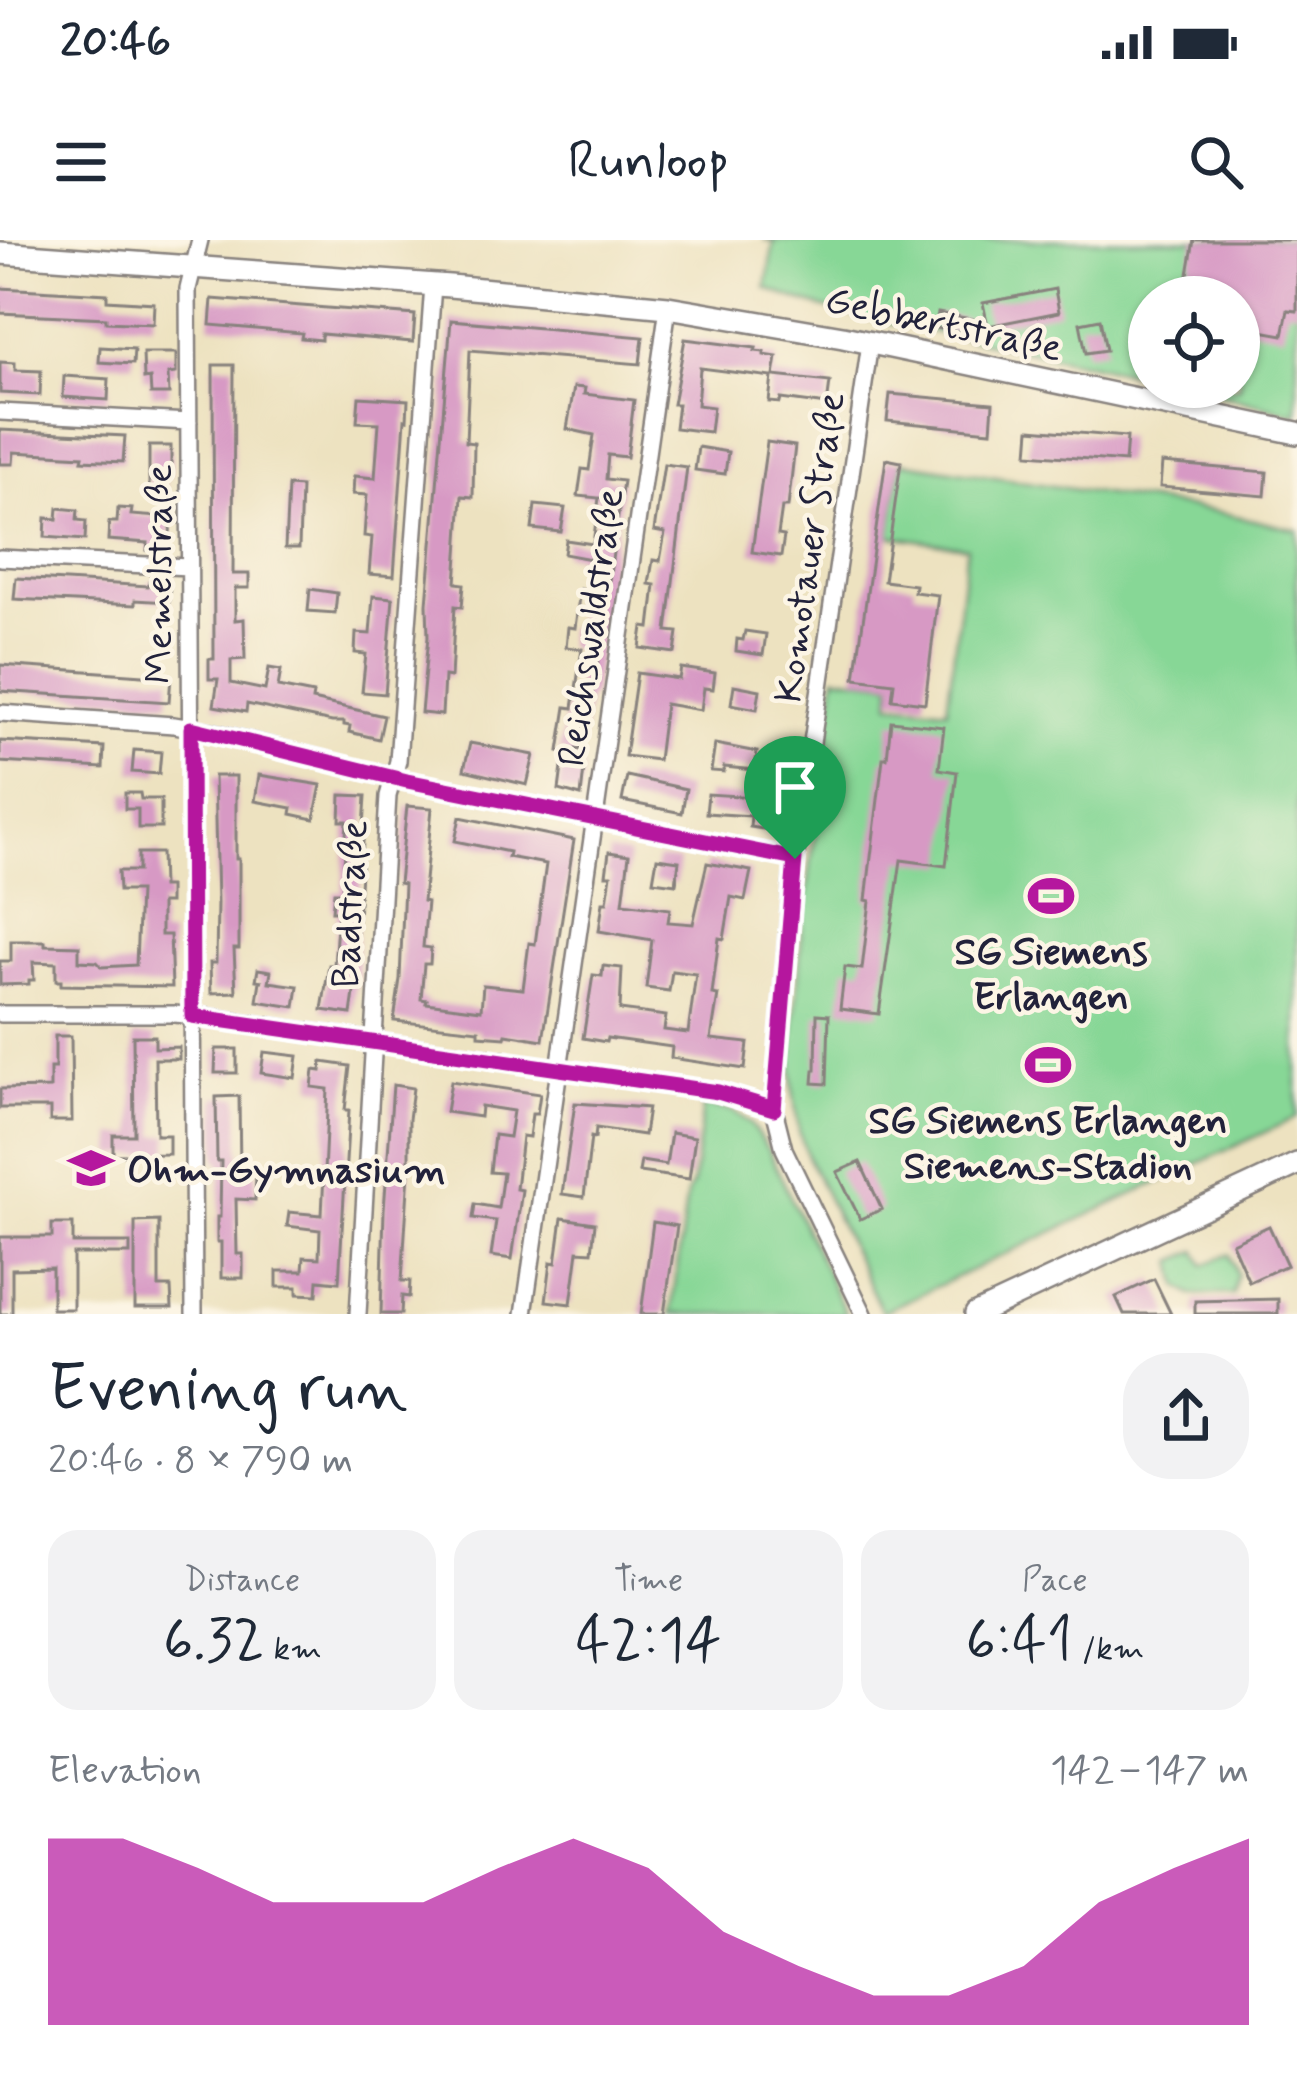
<!DOCTYPE html>
<html lang="en">
<head>
<meta charset="utf-8">
<style>
	:root { --surface:#fff; --page:#f2f2f3; --text:#1f2937; --muted:#747a83; --accent:#b5179e }
	body { margin:0; font-family:Mynerve,sans-serif; background:var(--page); color:var(--text); height:100vh; display:flex; flex-direction:column; font-size:45px; white-space:nowrap }
	* { box-sizing:border-box; margin:0 }
	p { font-size:39px; color:var(--muted) }
	.icon { flex:none; width:66px; height:66px; fill:none; stroke:currentColor; stroke-width:2; stroke-linecap:round; stroke-linejoin:round }
	.map { position:relative; height:1074px; overflow:hidden }
	.sheet { display:flex; flex-direction:column; background:var(--surface); flex:1 }
	.sheet>* { flex:none }
	.tools { position:absolute; left:1128px; top:36px; display:grid; gap:24px }
	.tools a { display:grid; place-items:center; width:132px; height:132px; border-radius:50%; background:var(--surface); box-shadow:0 3px 9px #0004; font-size:60px }
	.pin { position:absolute; display:grid; place-items:center; width:102px; height:102px; color:#fff; margin:-123px -51px; border-radius:50% 50% 50% 0; rotate:-45deg; box-shadow:0 0 12px #0007 }
	.pin .icon { rotate:45deg }
	.round { display:grid; place-items:center; flex:none; width:126px; height:126px; border-radius:48px; background:var(--page) }
	.headline { display:flex; align-items:center; justify-content:space-between; height:204px; padding:0 48px }
	h1 { font-size:66px; font-weight:600; line-height:90px }
	.figures { display:grid; grid-template-columns:repeat(3,1fr); gap:18px; height:204px; padding:12px 48px }
	.figures div { display:grid; align-content:center; border-radius:30px; background:var(--page); text-align:center }
	.figures b { font-size:60px; font-weight:600 }
	.figures small { font-size:33px; font-weight:400 }
	.figures p { font-size:33px }
	.chart { height:336px; padding:24px 48px }
	.chart p { display:flex; justify-content:space-between }
	.chart svg { width:100%; height:216px; margin-top:12px; fill:var(--accent); opacity:.7 }
	.status { display:flex; justify-content:space-between; align-items:center; height:84px; padding:0 60px; background:var(--surface); direction:ltr }
	.status svg { height:33px; fill:currentColor }
	header { display:flex; justify-content:space-between; align-items:center; height:156px; padding:0 48px; background:var(--surface); font-size:54px; font-weight:600 }
	.map>svg:first-child { display:block }
	.green { fill:#87d796; stroke:#547c68; stroke-width:3 }
	.building { fill:#d799c4 }
	.lines { fill:none; stroke-linecap:round; stroke-linejoin:round }
	.street-casing { stroke:#88827e; stroke-width:20 }
	.secondary-casing { stroke:#88827e; stroke-width:26 }
	.street { stroke:#fff; stroke-width:15 }
	.secondary { stroke:#fff; stroke-width:21 }
	.route-casing { stroke:#fff; stroke-width:24 }
	.route { stroke:#b5179e; stroke-width:15 }
	.labels { text-anchor:middle; stroke-width:9; stroke-linejoin:round; paint-order:stroke }
	.street-label { font-size:39px; fill:#22223b; stroke:#fcf5e5 }
	.poi-label { font-size:39px; font-weight:bold; fill:#22223b; stroke:#fcf5e5 }
</style>
</head>
<body>
<div class="status"><b>20:46</b><svg viewBox="0 0 49 12"><path d="M0 12V9h3v3zM5 12V6h3v6zM10 12V3h3v9zM15 12V0h3v12zM26 1h20v11H26zM47 4h2v5h-2z"/></svg></div>
<header><svg class="icon" aria-label="menu" viewBox="0 0 24 24"><path d="M4 6h16M4 12h16M4 18h16"/></svg>Runloop<svg class="icon" aria-label="search" viewBox="0 0 24 24"><circle cx="10" cy="10" r="6"/><path d="M15 15l6 6"/></svg></header>
<div class="map">
<svg width="1297" height="1074" viewBox="0 0 1297 1074">
	<rect width="100%" height="100%" fill="#fcf5e5"/>
	<filter id="ink" filterUnits="userSpaceOnUse"><feTurbulence type="fractalNoise" baseFrequency=".00833" numOctaves="2"/><feDisplacementMap in="SourceGraphic" scale="24" xChannelSelector="R" yChannelSelector="G"/><feConvolveMatrix kernelMatrix="1 2 1 2 8 2 1 2 1" color-interpolation-filters="sRGB"/></filter>
	<filter id="wash" filterUnits="userSpaceOnUse"><feTurbulence type="fractalNoise" baseFrequency=".004" numOctaves="4" result="noise"/><feDisplacementMap in="SourceGraphic" scale="48" xChannelSelector="R" yChannelSelector="G"/><feGaussianBlur stdDeviation="2.7" result="paint"/><feColorMatrix in="noise" values="0 0 0 0 0 0 0 0 0 0 0 0 0 0 0 0 0 1.4 0 .05"/><feComposite in="paint" operator="in"/></filter>
	<g filter="url(#wash)">
		<rect width="100%" height="100%" fill="#ede2c0"/>
		<path class="green" d="M 763,0 L 1297,0 L 1297,174 L 1191,147 L 1239,147 L 1239,57 L 1149,57 L 1149,137 C 1076,121 1003,105 929,91 C 874,80 818,70 766,48 L 774,2 Z
			M 901,222 L 1218,272 L 1297,290 L 1297,877 L 882,1072 L 806,914 L 799,891 L 793,850 L 792,815 L 802,690 L 836,436 L 892,443 L 891,463 L 947,469 L 967,307 L 890,296 Z
			M 703,866 L 733,871 L 750,883 L 768,910 L 846,1074 L 671,1074 L 687,954 L 693,942 Z
			M 1197,1011 L 1204,1025 L 1229,1014 L 1237,1034 L 1233,1054 L 1192,1055 L 1179,1046 L 1174,1021 Z"/>
		<g id="blocks">
			<path class="building" d="M 1194,0 L 1297,0 L 1297,71 L 1288,70 L 1283,95 L 1239,87 L 1239,57 L 1184,57 Z
				M 0,48 L 107,54 L 107,60 L 154,63 L 153,84 L 106,82 L 106,78 L 0,73 Z
				M 1055,49 L 1059,72 L 988,86 L 983,63 Z
				M 212,59 L 415,75 L 413,102 L 321,94 L 321,100 L 301,98 L 302,93 L 210,85 Z
				M 938,73 L 971,79 L 968,94 L 935,88 Z
				M 1100,79 L 1106,110 L 1086,113 L 1080,83 Z
				M 451,80 L 643,97 L 640,124 L 470,110 L 466,202 L 474,203 L 473,257 L 462,256 L 456,343 L 464,344 L 462,367 L 455,366 L 451,437 L 444,436 L 442,475 L 421,473 L 428,397 L 427,364 Z
				M 685,99 L 756,108 L 755,111 L 764,112 L 764,115 L 777,117 L 774,136 L 830,142 L 827,165 L 781,159 L 780,163 L 769,162 L 772,137 L 700,128 L 697,165 L 713,167 L 710,192 L 675,188 L 678,164 L 673,164 Z
				M 100,107 L 134,109 L 133,124 L 99,122 Z
				M 143,113 L 176,113 L 176,133 L 168,134 L 169,154 L 151,154 L 150,138 L 144,139 Z
				M 0,122 L 15,123 L 15,130 L 41,131 L 40,155 L 0,153 Z
				M 213,125 L 234,125 L 233,334 L 249,334 L 249,348 L 235,348 L 235,380 L 244,379 L 245,419 L 231,420 L 231,443 L 265,450 L 269,428 L 281,430 L 278,447 L 313,454 L 312,460 L 384,476 L 379,499 L 349,492 L 350,486 L 344,485 L 344,482 L 332,482 L 247,464 L 246,472 L 214,466 L 218,439 L 209,439 L 209,419 L 214,419 Z
				M 64,136 L 109,139 L 108,160 L 63,157 Z
				M 574,147 L 585,148 L 584,154 L 634,160 L 627,217 L 608,215 L 606,239 L 623,241 L 593,456 L 589,456 L 581,510 L 576,509 L 574,526 L 584,529 L 581,556 L 559,550 L 564,512 L 559,511 L 566,467 L 573,468 L 582,409 L 566,407 L 568,387 L 575,388 L 580,349 L 587,350 L 591,319 L 564,314 L 566,300 L 593,304 L 599,258 L 578,256 L 582,229 L 589,230 L 594,195 L 567,189 Z
				M 890,154 L 993,163 L 991,191 L 887,181 Z
				M 359,157 L 408,160 L 407,180 L 405,179 L 394,336 L 369,334 L 372,297 L 364,296 L 367,255 L 353,254 L 354,236 L 375,238 L 379,183 L 357,182 Z
				M 1030,189 L 1127,197 L 1125,222 L 1028,214 Z
				M 0,190 L 125,196 L 123,222 L 82,220 L 83,216 L 14,212 L 13,224 L 0,224 Z
				M 767,202 L 795,206 L 788,267 L 782,267 L 778,295 L 784,296 L 781,316 L 752,312 Z
				M 149,206 L 171,206 L 171,237 L 165,237 L 166,252 L 149,252 Z
				M 698,207 L 728,212 L 725,234 L 695,230 Z
				M 886,219 L 901,222 L 884,341 L 915,345 L 914,352 L 938,355 L 925,463 L 892,459 L 894,443 L 855,438 Z
				M 1162,223 L 1267,232 L 1265,256 L 1160,247 Z
				M 664,224 L 687,227 L 667,391 L 678,392 L 675,413 L 640,408 L 643,387 L 650,388 L 655,345 L 649,344 L 653,320 L 660,321 L 665,293 L 654,291 Z
				M 288,246 L 301,247 L 299,308 L 285,308 Z
				M 535,265 L 565,268 L 561,292 L 532,289 Z
				M 58,268 L 78,270 L 77,280 L 86,281 L 85,300 L 45,297 L 46,278 L 57,279 Z
				M 118,268 L 132,269 L 131,275 L 171,278 L 169,311 L 147,310 L 148,303 L 108,300 L 109,282 L 117,282 Z
				M 16,338 L 148,346 L 149,341 L 170,342 L 169,362 L 135,360 L 135,365 L 14,359 Z
				M 310,349 L 337,353 L 335,373 L 308,371 Z
				M 373,356 L 393,358 L 385,454 L 362,452 L 366,414 L 355,413 L 356,393 L 370,394 Z
				M 745,391 L 766,394 L 763,415 L 736,411 L 737,399 L 743,400 Z
				M 0,425 L 171,437 L 169,462 L 0,451 Z
				M 681,428 L 715,433 L 713,449 L 704,448 L 701,470 L 665,464 L 658,520 L 625,516 L 637,433 L 679,439 Z
				M 734,445 L 760,450 L 757,469 L 731,464 Z
				M 891,481 L 944,487 L 939,529 L 957,532 L 946,626 L 901,620 L 879,774 L 840,769 L 845,727 L 862,729 L 870,661 L 866,660 L 871,617 L 883,518 L 887,518 Z
				M 0,501 L 104,507 L 103,528 L 0,522 Z
				M 470,503 L 534,515 L 527,545 L 464,530 Z
				M 715,504 L 757,512 L 755,530 L 724,527 L 724,532 L 711,531 Z
				M 134,510 L 161,512 L 159,534 L 132,532 Z
				M 259,535 L 321,545 L 314,579 L 291,574 L 292,568 L 255,561 Z
				M 214,536 L 236,536 L 236,619 L 239,619 L 239,709 L 234,709 L 236,752 L 211,753 L 210,723 L 216,723 L 217,663 Z
				M 627,536 L 686,549 L 682,573 L 622,561 Z
				M 755,550 L 781,554 L 775,591 L 750,587 L 751,576 L 706,573 L 708,554 L 754,557 Z
				M 125,553 L 140,553 L 141,559 L 161,559 L 161,588 L 138,588 L 138,569 L 125,569 Z
				M 341,555 L 366,556 L 357,693 L 358,746 L 355,746 L 351,774 L 322,770 L 329,725 L 334,725 L 338,671 L 332,671 L 334,652 L 342,652 L 347,581 L 340,581 Z
				M 407,566 L 432,568 L 423,661 L 427,662 L 423,707 L 431,708 L 430,724 L 424,724 L 421,759 L 427,760 L 426,763 L 481,770 L 483,745 L 523,749 L 529,703 L 535,704 L 546,624 L 508,617 L 509,612 L 455,601 L 460,577 L 574,600 L 543,800 L 506,794 L 505,797 L 479,795 L 479,790 L 394,781 L 400,739 L 404,644 L 399,643 Z
				M 609,612 L 629,615 L 623,663 L 670,669 L 668,682 L 693,684 L 707,623 L 751,631 L 745,660 L 731,657 L 724,699 L 719,698 L 712,754 L 718,755 L 711,799 L 748,803 L 745,829 L 671,818 L 672,807 L 607,798 L 606,802 L 583,798 L 593,735 L 602,736 L 603,726 L 622,728 L 620,770 L 666,776 L 664,790 L 688,793 L 696,734 L 672,731 L 669,751 L 646,748 L 652,700 L 599,691 L 603,662 L 607,662 L 611,635 L 606,635 Z
				M 138,613 L 161,613 L 162,647 L 169,647 L 169,663 L 161,663 L 161,695 L 170,695 L 172,747 L 61,745 L 61,741 L 56,741 L 56,723 L 33,722 L 34,740 L 29,740 L 29,744 L 0,745 L 0,721 L 11,721 L 11,701 L 45,701 L 45,705 L 79,706 L 79,721 L 97,722 L 102,727 L 136,725 L 139,651 L 119,651 L 118,631 L 138,631 Z
				M 657,618 L 679,621 L 676,644 L 653,641 Z
				M 258,729 L 271,731 L 269,742 L 298,746 L 295,767 L 257,761 L 260,741 L 263,741 L 256,740 Z
				M 817,774 L 829,775 L 827,844 L 813,843 L 814,830 L 816,830 Z
				M 55,796 L 71,796 L 72,881 L 50,881 L 50,868 L 0,868 L 0,849 L 50,848 L 50,828 L 55,828 Z
				M 133,796 L 155,796 L 155,808 L 179,807 L 179,819 L 155,819 L 156,895 L 169,895 L 169,914 L 113,915 L 113,895 L 134,895 Z
				M 216,809 L 237,809 L 237,833 L 215,833 Z
				M 264,812 L 298,816 L 295,838 L 261,833 Z
				M 322,822 L 350,826 L 345,870 L 349,870 L 339,1042 L 318,1040 L 317,1055 L 297,1054 L 297,1047 L 277,1047 L 277,1031 L 303,1031 L 304,1017 L 319,1018 L 320,990 L 287,986 L 289,972 L 322,975 L 328,849 L 312,847 L 314,830 L 321,831 Z
				M 451,841 L 540,854 L 537,874 L 532,874 L 529,897 L 522,896 L 516,949 L 522,950 L 512,1019 L 491,1016 L 496,981 L 473,978 L 475,964 L 498,968 L 503,933 L 490,932 L 494,895 L 509,897 L 513,871 L 481,866 L 480,877 L 446,872 Z
				M 393,845 L 413,848 L 409,879 L 409,932 L 402,1041 L 410,1041 L 409,1057 L 402,1056 L 401,1074 L 381,1074 L 384,970 Z
				M 239,856 L 240,932 L 256,932 L 255,960 L 236,959 L 237,1014 L 243,1014 L 243,1038 L 221,1038 L 221,1002 L 217,1002 L 217,977 L 220,977 L 221,921 L 217,921 L 216,857 Z
				M 575,863 L 648,868 L 644,895 L 596,888 L 595,898 L 591,897 L 584,957 L 562,954 Z
				M 671,893 L 695,897 L 689,939 L 639,932 L 641,921 L 666,925 Z
				M 860,922 L 882,969 L 860,979 L 837,932 Z
				M 562,978 L 595,983 L 592,1012 L 578,1011 L 571,1064 L 546,1061 L 551,1022 L 556,1023 Z
				M 159,981 L 159,1047 L 171,1047 L 172,1068 L 135,1068 L 135,982 Z
				M 653,982 L 677,986 L 664,1074 L 641,1074 Z
				M 52,984 L 73,984 L 73,1003 L 130,1003 L 130,1014 L 73,1014 L 73,1069 L 52,1069 L 52,1028 L 12,1029 L 12,1074 L 0,1074 L 0,997 L 52,997 Z
				M 1269,986 L 1287,1025 L 1249,1042 L 1232,1003 Z
				M 1154,1039 L 1171,1074 L 1124,1074 L 1116,1057 Z
				M 1278,1059 L 1278,1074 L 1195,1074 L 1195,1061 Z"/>
		</g>
	</g>
	<g filter="url(#ink)">
		<use href="#blocks" fill-opacity="0" stroke="#88827e" stroke-width="3"/>
		<g class="lines">
			<g class="street-casing">
				<path id="street" d="M 0,172 L 189,182
					M 0,318 L 189,327
					M 0,473 L 174,485 L 210,491 L 407,541 L 795,619
					M 0,774 L 174,774 L 207,777 L 718,852 L 774,869
					M 194,1074 L 188,49 L 200,0
					M 358,1074 L 388,556 L 398,521 L 433,45
					M 524,1074 L 668,67
					M 864,1074 L 784,909 L 774,869 L 792,640 L 870,103"/>
			</g>
			<g class="secondary-casing">
				<path id="secondary" d="M 0,13 L 450,46 L 668,67 L 843,97 L 1297,193
					M 976,1074 L 1297,924"/>
			</g>
			<use href="#street" class="street"/>
			<use href="#secondary" class="secondary"/>
		</g>
	</g>
	<g class="lines" filter="url(#ink)">
		<g class="route-casing">
			<path id="route" d="M 191,488 L 407,541 L 795,619 L 774,869 L 718,852 L 192,776 Z"/>
		</g>
		<use href="#route" class="route"/>
	</g>
	<defs>
		<g id="stadium-bare" transform="scale(3.6)"><path d="M0-5a6.5 5 0 1 0 0 10a6.5 5 0 1 0 0-10ZM-3.5-1.8h7v3.6h-7Z" fill="#b5179e" stroke="#fcf5e5" stroke-width="2.5" paint-order="stroke"/></g>
		<g id="school-bare" transform="scale(3.6)"><path d="M0-5L7-2L0 1L-7-2ZM-4 1L0 2.5L4 1V4Q0 6-4 4Z" fill="#b5179e" stroke="#fcf5e5" stroke-width="2.5" paint-order="stroke"/></g>
	</defs>
	<g fill-rule="evenodd">
		<use href="#stadium-bare" x="1051" y="656"/>
		<use href="#stadium-bare" x="1048" y="825"/>
		<use href="#school-bare" x="91" y="928"/>
	</g>
	<g class="labels">
		<g class="street-label">
			<text transform="translate(944 82) rotate(12)" y="14">Gebbertstraße</text>
			<text transform="translate(808 307) rotate(-82)" y="14">Komotauer Straße</text>
			<text transform="translate(157 334) rotate(-90)" y="14">Memelstraße</text>
			<text transform="translate(589 387) rotate(-82)" y="14">Reichswaldstraße</text>
			<text transform="translate(348 664) rotate(-87)" y="14">Badstraße</text>
		</g>
		<g class="poi-label">
			<text x="1051" y="724">SG Siemens<tspan x="1051" dy="45">Erlangen</tspan></text>
			<text x="1048" y="893">SG Siemens Erlangen<tspan x="1048" dy="45">Siemens-Stadion</tspan></text>
			<text x="127" y="942" text-anchor="start">Ohm-Gymnasium</text>
		</g>
	</g>
</svg>
<div class="tools">
<a><svg class="icon" aria-label="locate" viewBox="0 0 24 24"><circle cx="12" cy="12" r="6"/><path d="M12 2v4M12 18v4M2 12h4M18 12h4"/></svg></a>
</div>
<div class="pin" style="left:795px;top:619px;background:#1e9e55"><svg class="icon" aria-label="arrive" viewBox="0 0 24 24"><path d="M6 21V4h12l-3 4 3 4H6"/></svg></div>
</div>
<section class="sheet">
<div class="headline"><div><h1>Evening run</h1><p>20:46 · 8 × 790 m</p></div><a class="round"><svg class="icon" aria-label="share" viewBox="0 0 24 24"><path d="M12 15V3M7 8l5-5 5 5M5 13v7h14v-7"/></svg></a></div>
<div class="figures">
<div><p>Distance</p><b>6.32<small> km</small></b></div>
<div><p>Time</p><b>42:14</b></div>
<div><p>Pace</p><b>6:41<small> /km</small></b></div>
</div>
<div class="chart"><p><span>Elevation</span>142–147 m</p>
<svg viewBox="0 0 160 44" preserveAspectRatio="none"><path d="M0 44V6L10 6L20 12L30 19L40 19L50 19L60 12L70 6L80 12L90 25L100 32L110 38L120 38L130 32L140 19L150 12L160 6V44z"/></svg>
</div>
</section>
</body>
</html>
